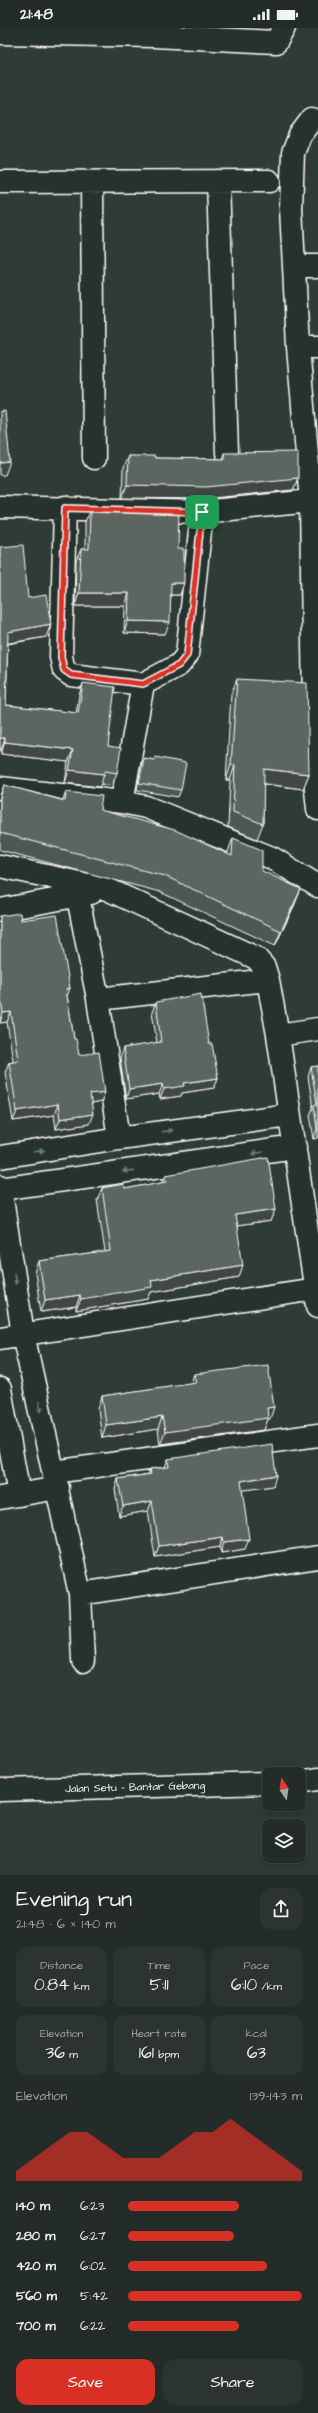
<!DOCTYPE html>
<html lang="en">
<head>
<meta charset="utf-8">
<style>
	:root { --surface:#232c28; --page:#2b3430; --text:#f1f3f6; --muted:#a3a7a8; --line:#404845; --accent:#d93025 }
	body { margin:0; font-family:"Architects Daughter",sans-serif; background:var(--page); color:var(--text); height:100vh; display:flex; flex-direction:column; font-size:15px; white-space:nowrap }
	* { box-sizing:border-box; margin:0 }
	p { font-size:13px; color:var(--muted) }
	.icon { flex:none; width:22px; height:22px; fill:none; stroke:currentColor; stroke-width:2; stroke-linecap:round; stroke-linejoin:round }
	.map { position:relative; height:1847px; overflow:hidden }
	.side { display:flex; flex-direction:column; background:var(--surface); flex:1 }
	.side>* { flex:none }
	.needle { width:26px; rotate:347deg }
	.controls { position:absolute; left:262px; top:1739px; display:grid; gap:8px }
	.controls a { display:grid; place-items:center; width:44px; height:44px; border-radius:8px; background:var(--surface); box-shadow:0 2px 10px #0003,0 0 0 1px var(--line); font-size:20px }
	.pin { position:absolute; display:grid; place-items:center; width:34px; height:34px; color:#fff; margin:-17px; border-radius:8px; box-shadow:0 2px 6px #0006 }
	.round { display:grid; place-items:center; flex:none; width:42px; height:42px; border-radius:12px; background:var(--page) }
	.head { display:flex; align-items:center; justify-content:space-between; height:68px; padding:0 16px }
	h1 { font-size:22px; font-weight:600; line-height:30px }
	.stats { display:grid; grid-template-columns:repeat(3,1fr); gap:6px; height:68px; padding:4px 16px }
	.stats div { display:grid; align-content:center; border-radius:10px; background:var(--page); text-align:center }
	.stats b { font-size:17px; font-weight:600 }
	.stats small { font-size:11px; font-weight:400 }
	.stats p { font-size:11px }
	.chart { height:112px; padding:8px 16px }
	.chart p { display:flex; justify-content:space-between }
	.chart svg { width:100%; height:72px; margin-top:4px; fill:var(--accent); opacity:.7 }
	.button { display:flex; gap:8px; margin-top:auto; padding:8px 16px }
	.button a { flex:1; height:46px; border-radius:12px; background:var(--accent); color:#fff; font-size:16px; font-weight:600; line-height:46px; text-align:center }
	.button a+a { background:var(--page); color:var(--text) }
	ul { padding:0 16px; list-style:none; font-size:13px }
	li { display:grid; grid-template-columns:64px 48px 1fr; align-items:center; height:30px }
	li i { height:10px; border-radius:5px; background:var(--accent) }
	.status { display:flex; justify-content:space-between; align-items:center; height:28px; padding:0 20px; background:var(--surface); direction:ltr }
	.status svg { height:11px; fill:currentColor }
	.map>svg:first-child { display:block }
	.lines { fill:none; stroke-linecap:round; stroke-linejoin:round }
	.street-casing { stroke:#fff; stroke-width:25 }
	.secondary-casing { stroke:#fff; stroke-width:25 }
	.street { stroke:#26332d; stroke-width:22 }
	.secondary { stroke:#26332d; stroke-width:22 }
	.wall { fill:#4e5853; stroke:#fff }
	.shaded-wall { fill:#404744; stroke:#fff }
	.building { fill:#5b6661; stroke:#fff }
	.oneway { fill:#727a76 }
	.route-casing { stroke:#fff; stroke-width:8 }
	.route { stroke:#d93025; stroke-width:5 }
	.labels { text-anchor:middle; stroke-width:3; stroke-linejoin:round; paint-order:stroke }
	.street-label { font-size:11px; fill:#fff; stroke:#26332d }
</style>
</head>
<body>
<div class="status"><b>21:48</b><svg viewBox="0 0 49 12"><path d="M0 12V9h3v3zM5 12V6h3v6zM10 12V3h3v9zM15 12V0h3v12zM26 1h20v11H26zM47 4h2v5h-2z"/></svg></div>
<div class="map">
<svg width="318" height="1847" viewBox="0 0 318 1847">
	<rect width="100%" height="100%" fill="#2f3b35"/>
	<filter id="ink" filterUnits="userSpaceOnUse"><feTurbulence type="fractalNoise" baseFrequency=".025" numOctaves="2"/><feDisplacementMap in="SourceGraphic" scale="8" xChannelSelector="R" yChannelSelector="G"/><feConvolveMatrix kernelMatrix="1 2 1 2 8 2 1 2 1" color-interpolation-filters="sRGB"/></filter>
	<g filter="url(#ink)">
		<g class="lines">
			<g class="street-casing">
				<path id="street" d="M 155,0 L 154,8 L 276,14 L 284,0
					M 0,5 L 154,8 L 144,0
					M 312,91 L 300,107 L 293,125 L 291,180 L 298,319 L 311,473 L 315,752 L 318,781
					M 218,153 L 227,425
					M 0,154 L 269,153
					M 92,154 L 94,430
					M 294,238 L 318,238
					M 298,319 L 318,319
					M 0,479 L 202,484 L 311,473
					M 65,479 L 61,629 L 64,642 L 71,647 L 143,656 L 179,637 L 187,627 L 202,484
					M 0,760 L 122,774 L 146,779 L 272,830 L 318,858
					M 122,774 L 143,656
					M 0,838 L 107,861 L 256,930 L 264,939 L 268,952 L 278,1007 L 318,1278
					M 78,869 L 98,971 L 119,1110
					M 0,882 L 91,865
					M 98,971 L 268,952
					M 278,1007 L 318,1001
					M 0,1129 L 119,1110 L 289,1087
					M 0,1158 L 23,1306 L 80,1566 L 318,1529
					M 0,1161 L 295,1119
					M 0,1310 L 315,1261
					M 0,1361 L 19,1467
					M 54,1444 L 318,1407
					M 0,1470 L 58,1460
					M 80,1566 L 83,1633"/>
			</g>
			<g class="secondary-casing">
				<g id="secondary">
					<path d="M 299,1754 L 318,1751"/>
					<path id="s1" d="M 0,1762 L 269,1755"/>
				</g>
			</g>
			<use href="#street" class="street"/>
			<use href="#secondary" class="secondary"/>
		</g>
		<path class="wall" d="M 224,425 L 298,450 L 293,462 L 202,471 L 122,470 L 123,440 L 128,428 L 155,430 L 222,431 Z
			M 90,481 L 178,521 L 180,567 L 171,567 L 165,606 L 124,605 L 125,578 L 75,578 L 76,533 L 81,521 L 85,521 L 85,494 Z
			M 0,519 L 28,570 L 46,609 L 8,616 L 6,677 L 76,685 L 79,667 L 83,655 L 108,718 L 117,745 L 112,758 L 101,756 L 100,759 L 65,755 L 68,734 L 1,726 L 1,722 L 0,722 Z
			M 237,651 L 309,746 L 303,761 L 263,756 L 263,796 L 257,811 L 228,799 L 230,752 L 226,752 L 231,666 Z
			M 155,729 L 181,762 L 178,769 L 137,762 L 141,737 L 144,730 L 154,732 Z
			M 4,757 L 63,772 L 66,764 L 100,782 L 227,826 L 233,810 L 262,843 L 295,876 L 275,918 L 160,864 L 0,822 L 0,767 Z
			M 0,888 L 21,892 L 70,960 L 67,967 L 74,1011 L 79,1027 L 105,1064 L 101,1074 L 91,1076 L 89,1096 L 56,1101 L 54,1087 L 13,1093 L 5,1044 L 9,1034 L 13,1033 L 7,994 L 0,995 Z
			M 156,974 L 209,1016 L 218,1050 L 214,1060 L 182,1065 L 181,1068 L 160,1071 L 159,1066 L 126,1071 L 120,1030 L 123,1020 L 157,1015 L 152,984 Z
			M 318,1038 L 318,1110 L 314,1111 L 310,1087 L 313,1080 L 308,1049 L 311,1039 Z
			M 166,1147 L 276,1181 L 271,1193 L 237,1198 L 239,1249 L 151,1264 L 148,1271 L 76,1283 L 76,1279 L 41,1284 L 35,1245 L 39,1233 L 105,1224 L 97,1172 L 102,1160 L 125,1161 L 163,1154 Z
			M 194,1346 L 270,1391 L 268,1391 L 264,1402 L 160,1416 L 158,1401 L 102,1410 L 98,1381 L 102,1368 L 191,1355 Z
			M 168,1431 L 276,1447 L 273,1458 L 242,1462 L 245,1521 L 221,1525 L 220,1519 L 155,1529 L 148,1483 L 119,1488 L 115,1461 L 118,1451 L 149,1446 L 150,1441 L 165,1439 Z"/>
		<path class="shaded-wall" d="M 10,434 L 5,447 L 0,447 L 0,435 Z
			M 298,450 L 293,462 L 202,471 L 122,470 L 127,457 Z
			M 171,555 L 184,555 L 180,567 L 166,567 Z
			M 79,565 L 129,565 L 125,578 L 75,578 Z
			M 128,593 L 170,594 L 165,606 L 124,605 Z
			M 51,596 L 46,609 L 3,616 L 8,604 Z
			M 0,710 L 5,710 L 1,722 L 0,722 Z
			M 5,714 L 73,722 L 68,734 L 1,726 Z
			M 231,737 L 235,737 L 230,752 L 226,752 Z
			M 264,741 L 309,746 L 303,761 L 258,755 Z
			M 69,742 L 104,746 L 100,759 L 65,755 Z
			M 301,861 L 295,876 L 275,918 L 281,903 Z
			M 70,960 L 66,971 L 66,961 Z
			M 11,984 L 7,994 L 0,995 L 3,985 Z
			M 218,1050 L 214,1060 L 182,1065 L 181,1068 L 160,1071 L 164,1061 L 184,1055 Z
			M 163,1056 L 159,1066 L 126,1071 L 129,1061 Z
			M 105,1064 L 101,1074 L 86,1077 L 90,1066 Z
			M 58,1076 L 54,1087 L 13,1093 L 17,1083 Z
			M 93,1086 L 89,1096 L 56,1101 L 60,1091 Z
			M 317,1101 L 318,1101 L 318,1110 L 314,1111 Z
			M 276,1181 L 271,1193 L 230,1199 L 235,1187 Z
			M 243,1237 L 239,1249 L 151,1264 L 148,1271 L 76,1283 L 81,1271 L 151,1252 Z
			M 80,1267 L 76,1279 L 41,1284 L 45,1272 Z
			M 274,1379 L 270,1391 L 268,1391 L 264,1402 L 160,1416 L 165,1404 L 267,1380 Z
			M 162,1389 L 158,1401 L 102,1410 L 106,1397 Z
			M 276,1447 L 273,1458 L 237,1463 L 241,1453 Z
			M 152,1473 L 148,1483 L 119,1488 L 123,1478 Z
			M 223,1509 L 220,1519 L 155,1529 L 159,1518 Z
			M 249,1511 L 245,1521 L 221,1525 L 224,1514 Z"/>
		<path class="building" d="M 5,383 L 10,434 L 0,435 L 0,384 Z
			M 298,424 L 298,450 L 206,459 L 127,457 L 128,428 L 155,428 L 155,430 L 224,431 L 224,425 Z
			M 90,481 L 179,483 L 178,521 L 184,521 L 184,555 L 171,555 L 170,594 L 128,593 L 129,565 L 79,565 L 81,521 L 89,521 Z
			M 23,517 L 28,570 L 46,567 L 51,596 L 8,604 L 6,677 L 78,685 L 83,655 L 115,659 L 108,718 L 121,720 L 117,745 L 105,743 L 104,746 L 69,742 L 73,722 L 5,714 L 5,710 L 0,710 L 0,519 Z
			M 237,651 L 307,655 L 309,746 L 264,741 L 263,796 L 233,784 L 235,737 L 231,737 Z
			M 155,729 L 186,735 L 181,762 L 139,755 L 144,730 L 154,732 Z
			M 4,757 L 65,773 L 66,764 L 102,768 L 100,782 L 175,802 L 232,828 L 233,810 L 262,822 L 262,843 L 301,861 L 281,903 L 165,848 L 0,805 L 0,770 Z
			M 20,885 L 21,892 L 57,887 L 70,960 L 66,961 L 74,1011 L 76,1011 L 79,1027 L 99,1024 L 105,1064 L 90,1066 L 93,1086 L 60,1091 L 58,1076 L 17,1083 L 9,1034 L 18,1032 L 11,984 L 3,985 L 0,962 L 0,888 Z
			M 201,966 L 209,1016 L 212,1016 L 218,1050 L 184,1055 L 185,1058 L 164,1061 L 163,1056 L 129,1061 L 123,1020 L 161,1014 L 156,974 Z
			M 318,1038 L 318,1101 L 317,1101 L 314,1077 L 317,1076 L 311,1039 Z
			M 268,1129 L 276,1181 L 235,1187 L 243,1237 L 151,1252 L 152,1259 L 81,1271 L 80,1267 L 45,1272 L 39,1233 L 111,1223 L 102,1160 L 124,1156 L 125,1161 L 167,1153 L 166,1147 Z
			M 268,1337 L 274,1379 L 267,1380 L 268,1390 L 165,1404 L 162,1389 L 106,1397 L 102,1368 L 196,1354 L 194,1346 Z
			M 272,1416 L 276,1447 L 241,1453 L 249,1511 L 224,1514 L 223,1509 L 159,1518 L 152,1473 L 123,1478 L 118,1451 L 151,1446 L 150,1441 L 169,1439 L 168,1431 Z"/>
		<defs><path id="oneway-solid" d="M-6-.8H1V-3.2L6.5 0L1 3.2V.8H-6Z"/></defs>
		<g class="oneway">
			<use href="#oneway-solid" transform="translate(167 1103) rotate(-8)"/>
			<use href="#oneway-solid" transform="translate(39 1123) rotate(-9)"/>
			<use href="#oneway-solid" transform="translate(257 1125) rotate(172)"/>
			<use href="#oneway-solid" transform="translate(128 1143) rotate(172)"/>
			<use href="#oneway-solid" transform="translate(15 1251) rotate(81)"/>
			<use href="#oneway-solid" transform="translate(40 1379) rotate(78)"/>
		</g>
	</g>
	<g class="lines" filter="url(#ink)">
		<g class="route-casing">
			<path id="route" d="M 65,480 L 202,484 L 187,627 L 179,637 L 143,656 L 71,647 L 64,642 L 61,629 Z"/>
		</g>
		<use href="#route" class="route"/>
	</g>
	<g class="labels">
		<g class="street-label">
			<text dy="4" stroke="none"><textPath href="#s1" startOffset="135">Jalan Setu - Bantar Gebang</textPath></text>
		</g>
	</g>
</svg>
<div class="controls">
<a><svg class="needle" viewBox="-14 -14 28 28"><path d="M0-13l5 13h-10z" fill="#e53935"/><path d="M0 13l5-13h-10z" fill="#a3a7a8"/></svg></a>
<a><svg class="icon" aria-label="layers" viewBox="0 0 24 24"><path d="M12 4l9 5-9 5-9-5zM3 14l9 5 9-5"/></svg></a>
</div>
<div class="pin" style="left:202px;top:484px;background:#1e9e55"><svg class="icon" aria-label="arrive" viewBox="0 0 24 24"><path d="M6 21V4h12l-3 4 3 4H6"/></svg></div>
</div>
<section class="side">
<div class="head"><div><h1>Evening run</h1><p>21:48 · 6 × 140 m</p></div><a class="round"><svg class="icon" aria-label="share" viewBox="0 0 24 24"><path d="M12 15V3M7 8l5-5 5 5M5 13v7h14v-7"/></svg></a></div>
<div class="stats">
<div><p>Distance</p><b>0.84<small> km</small></b></div>
<div><p>Time</p><b>5:11</b></div>
<div><p>Pace</p><b>6:10<small> /km</small></b></div>
</div>
<div class="stats">
<div><p>Elevation</p><b>36<small> m</small></b></div>
<div><p>Heart rate</p><b>161<small> bpm</small></b></div>
<div><p>kcal</p><b>63</b></div>
</div>
<div class="chart"><p><span>Elevation</span>139–143 m</p>
<svg viewBox="0 0 160 44" preserveAspectRatio="none"><path d="M0 44V38L10 30L20 22L30 14L40 14L50 22L60 30L70 30L80 30L90 22L100 14L110 14L120 6L130 14L140 22L150 30L160 38V44z"/></svg>
</div>
<ul>
<li><b>140 m</b>6:23<i style="width:64%"></i></li>
<li><b>280 m</b>6:27<i style="width:61%"></i></li>
<li><b>420 m</b>6:02<i style="width:80%"></i></li>
<li><b>560 m</b>5:42<i style="width:100%"></i></li>
<li><b>700 m</b>6:22<i style="width:64%"></i></li>
</ul>
<div class="button"><a>Save</a><a>Share</a></div>
</section>
</body>
</html>
